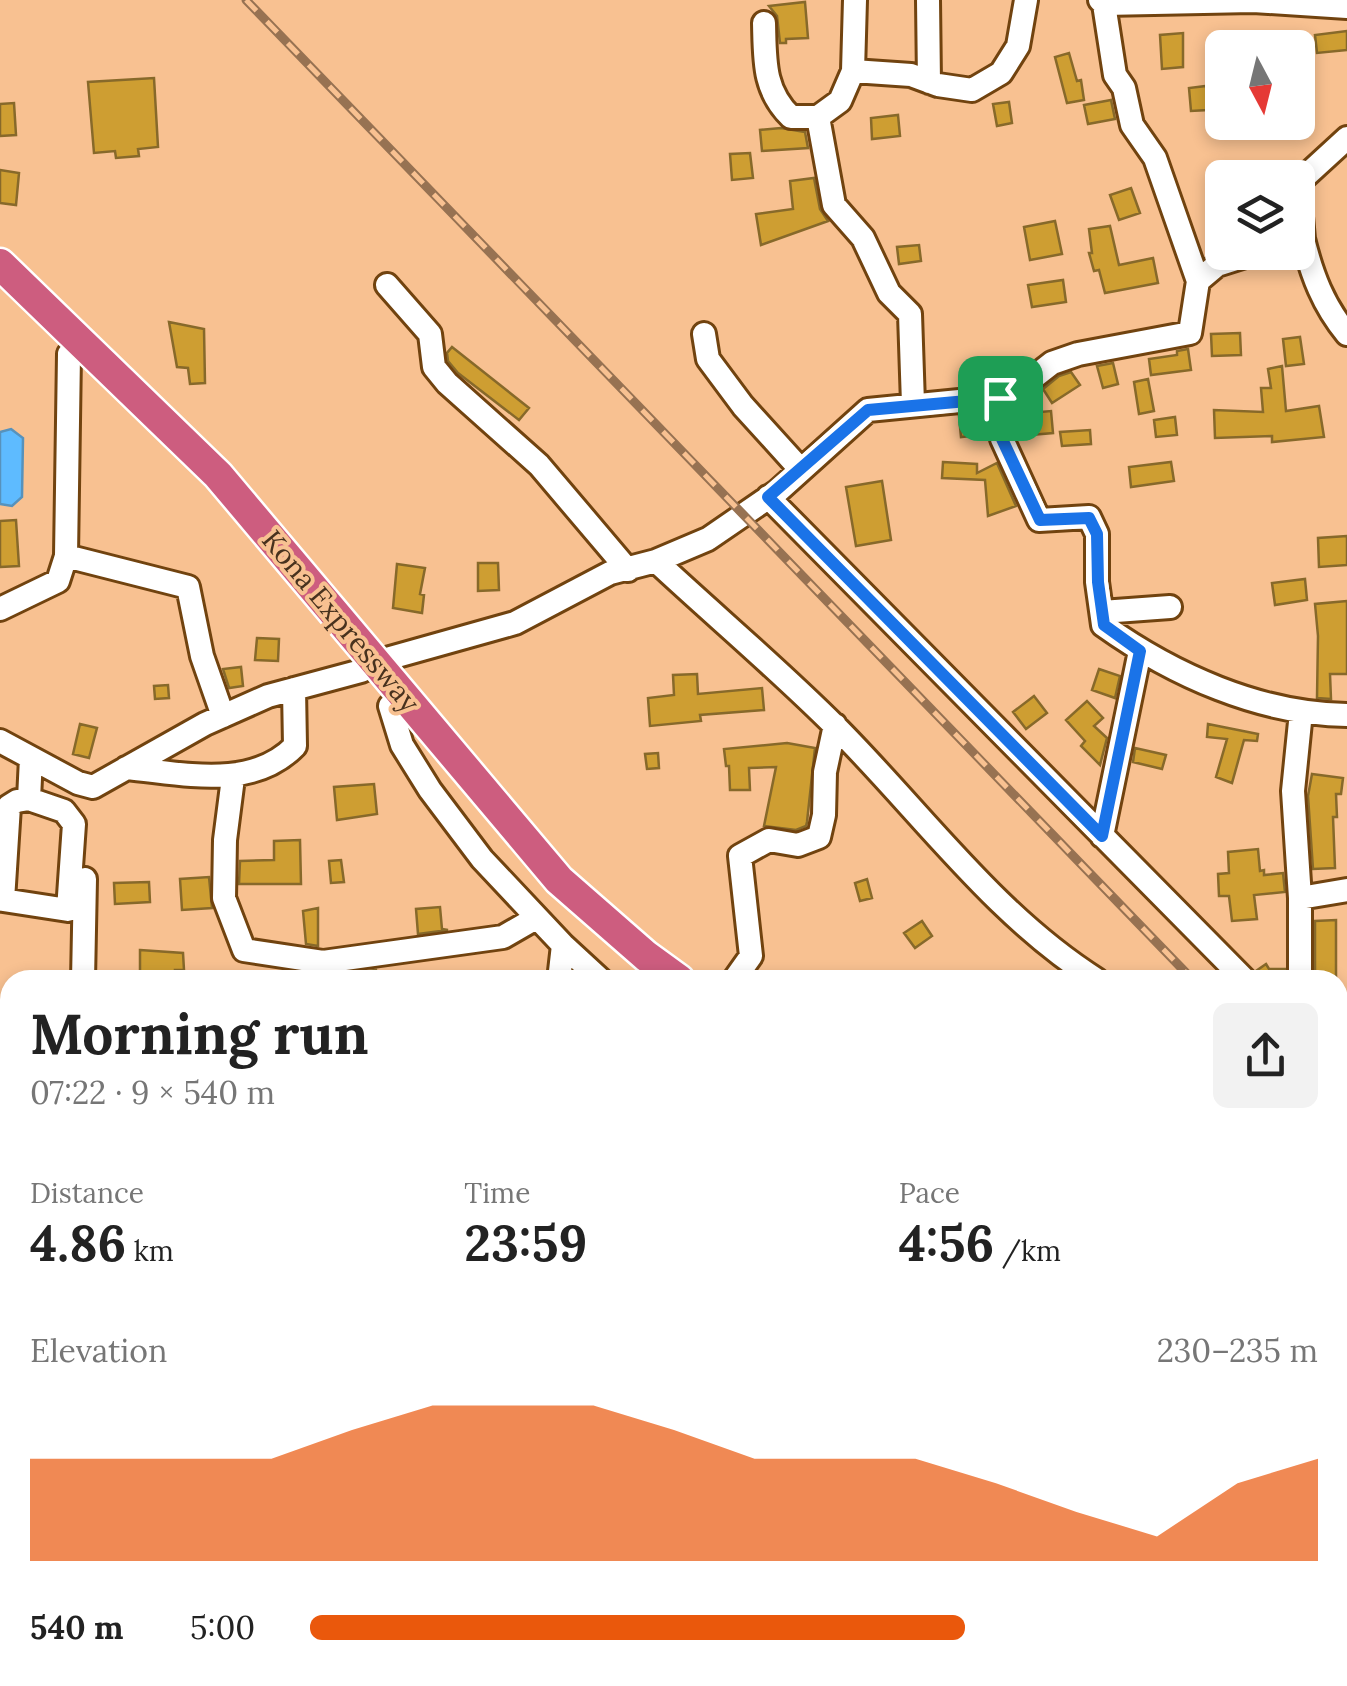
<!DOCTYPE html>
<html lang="en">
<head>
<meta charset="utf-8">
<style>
	:root { --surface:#fff; --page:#f2f2f2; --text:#222; --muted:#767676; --accent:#ea580c }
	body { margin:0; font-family:Lora,serif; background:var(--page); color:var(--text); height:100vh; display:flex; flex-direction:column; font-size:38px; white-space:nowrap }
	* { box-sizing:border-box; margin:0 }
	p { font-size:32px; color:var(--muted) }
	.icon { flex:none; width:55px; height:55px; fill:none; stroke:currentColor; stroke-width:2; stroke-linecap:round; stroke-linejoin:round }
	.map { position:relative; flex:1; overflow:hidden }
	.details { position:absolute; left:0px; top:970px; width:1348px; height:718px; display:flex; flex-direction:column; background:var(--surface); border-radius:30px 30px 0 0; box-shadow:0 5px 15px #0003 }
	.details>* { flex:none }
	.needle { width:65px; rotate:173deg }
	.buttons { position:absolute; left:1205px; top:30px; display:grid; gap:20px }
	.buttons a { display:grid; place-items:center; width:110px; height:110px; border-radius:15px; background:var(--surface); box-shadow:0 5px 15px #0003; font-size:50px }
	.pin { position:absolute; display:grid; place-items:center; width:85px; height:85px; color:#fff; margin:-42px; border-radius:20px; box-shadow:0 5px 15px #0006 }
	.round { display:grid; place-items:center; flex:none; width:105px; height:105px; border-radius:15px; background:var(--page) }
	.head { display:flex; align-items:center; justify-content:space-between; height:170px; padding:0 30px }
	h1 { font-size:55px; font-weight:700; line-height:75px }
	.stats { display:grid; grid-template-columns:repeat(3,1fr); gap:15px; height:170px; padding:10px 30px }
	.stats div { display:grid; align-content:center }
	.stats b { font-size:50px; font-weight:700 }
	.stats small { font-size:28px; font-weight:400 }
	.stats p { font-size:28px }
	.chart { height:280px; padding:20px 30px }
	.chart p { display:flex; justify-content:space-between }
	.chart svg { width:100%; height:180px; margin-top:10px; fill:var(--accent); opacity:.7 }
	ul { padding:0 30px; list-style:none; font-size:32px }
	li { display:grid; grid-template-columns:160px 120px 1fr; align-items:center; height:75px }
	li i { height:25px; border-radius:12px; background:var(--accent) }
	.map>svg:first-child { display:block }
	.water { fill:#5ebbff; stroke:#5792bc; stroke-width:2.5 }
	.building { fill:#ce9e32; stroke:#87692a; stroke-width:2.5 }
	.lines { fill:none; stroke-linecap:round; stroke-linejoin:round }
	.minor-casing { stroke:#71430f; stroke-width:28 }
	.highway-casing { stroke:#fff; stroke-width:35 }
	.minor { stroke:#fff; stroke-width:22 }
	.highway { stroke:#cd5d7f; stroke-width:30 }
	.rail-casing { stroke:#977252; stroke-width:9 }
	.rail { stroke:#f8c191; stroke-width:5; stroke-dasharray:15; stroke-linecap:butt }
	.route-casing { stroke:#fff; stroke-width:20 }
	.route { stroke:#1a73e8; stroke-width:12 }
	.labels { text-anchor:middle; stroke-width:8; stroke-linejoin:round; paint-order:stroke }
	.street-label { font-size:28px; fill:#48321e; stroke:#f8c191 }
</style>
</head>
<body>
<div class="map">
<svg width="1347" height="1686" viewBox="0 0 1347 1686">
	<rect width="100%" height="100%" fill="#f8c191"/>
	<path class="water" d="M 11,429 L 23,438 L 22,497 L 12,506 L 0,504 L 0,432 Z"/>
	<path class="building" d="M 805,2 L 808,38 L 786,39 L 786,43 L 780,43 L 777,16 L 769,6 Z
		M 1347,31 L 1347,50 L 1317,53 L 1315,35 Z
		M 1183,33 L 1183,67 L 1162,69 L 1160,35 Z
		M 1069,53 L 1077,81 L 1081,80 L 1084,100 L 1067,103 L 1055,57 Z
		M 154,78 L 158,147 L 138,149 L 139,156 L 116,158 L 115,151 L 94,153 L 88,82 Z
		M 1206,86 L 1208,110 L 1191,111 L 1189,88 Z
		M 1111,100 L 1115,119 L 1088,124 L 1084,105 Z
		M 1009,102 L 1012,123 L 997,126 L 993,104 Z
		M 14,103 L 16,135 L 0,136 L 0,104 Z
		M 898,115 L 900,136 L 872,139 L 871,118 Z
		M 781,128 L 805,132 L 808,148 L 762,151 L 760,130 Z
		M 750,153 L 753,178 L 732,180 L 730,154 Z
		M 0,170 L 19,173 L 16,205 L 0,203 Z
		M 814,178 L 820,209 L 828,221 L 761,245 L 756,214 L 793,209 L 790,181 Z
		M 1131,188 L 1140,213 L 1119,220 L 1110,195 Z
		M 1055,221 L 1062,254 L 1030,260 L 1024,227 Z
		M 1110,226 L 1119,265 L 1153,258 L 1158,283 L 1105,293 L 1099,270 L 1094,271 L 1089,253 L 1092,253 L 1089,229 Z
		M 919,245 L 921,261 L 899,264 L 897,247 Z
		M 1063,280 L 1066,302 L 1032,307 L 1028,285 Z
		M 169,322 L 204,329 L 205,383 L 190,384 L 188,368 L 177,367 Z
		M 1240,333 L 1241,355 L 1212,356 L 1211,334 Z
		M 1300,337 L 1304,364 L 1286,366 L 1283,339 Z
		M 452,347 L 529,408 L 519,420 L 458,373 L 448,361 L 447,353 Z
		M 1188,349 L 1191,370 L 1151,375 L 1149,359 L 1177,355 L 1177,351 Z
		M 1113,363 L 1118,384 L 1103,388 L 1097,366 Z
		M 1282,366 L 1286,411 L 1319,406 L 1324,437 L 1272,442 L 1272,436 L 1215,438 L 1214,410 L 1263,412 L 1261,388 L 1271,388 L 1268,369 Z
		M 1071,372 L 1080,385 L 1052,403 L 1043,389 L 1059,376 Z
		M 1148,379 L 1154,411 L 1139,414 L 1134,382 Z
		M 1051,411 L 1053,433 L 1019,436 L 1018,414 Z
		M 977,414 L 980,435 L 961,437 L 959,416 Z
		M 1175,417 L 1177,435 L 1156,437 L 1154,420 Z
		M 1090,430 L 1091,444 L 1062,446 L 1060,432 Z
		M 943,462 L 977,464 L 977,473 L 997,463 L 1016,506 L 988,516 L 985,480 L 942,478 Z
		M 1171,462 L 1174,481 L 1131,487 L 1129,467 Z
		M 882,481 L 891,540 L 856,546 L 846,487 Z
		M 16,520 L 19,566 L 0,567 L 0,521 Z
		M 1347,536 L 1347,565 L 1319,567 L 1318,538 Z
		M 478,563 L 498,563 L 499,590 L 478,591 Z
		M 397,564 L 425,568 L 420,594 L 424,595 L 422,613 L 393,608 Z
		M 1305,579 L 1307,600 L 1275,605 L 1272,583 Z
		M 1347,601 L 1347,674 L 1330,674 L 1331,699 L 1317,698 L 1318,636 L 1315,604 Z
		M 257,638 L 279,639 L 278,661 L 255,660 Z
		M 241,667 L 243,686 L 229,688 L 223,669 Z
		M 1099,669 L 1120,676 L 1115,698 L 1092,690 Z
		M 697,674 L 698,694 L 762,688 L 764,710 L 700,715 L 701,721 L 650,726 L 648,698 L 674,695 L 673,675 Z
		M 168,685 L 169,698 L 155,699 L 154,686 Z
		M 1034,696 L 1047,713 L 1026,729 L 1013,712 Z
		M 1087,701 L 1103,718 L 1094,726 L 1107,738 L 1100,765 L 1081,746 L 1085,741 L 1066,720 Z
		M 80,724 L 97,728 L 89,758 L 73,754 Z
		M 1208,724 L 1258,734 L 1257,741 L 1244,740 L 1232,783 L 1216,777 L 1227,739 L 1207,737 Z
		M 787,743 L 815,748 L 807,822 L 806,826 L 796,830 L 764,826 L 776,767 L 749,768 L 750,790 L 730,790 L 729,766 L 726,766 L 724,749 Z
		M 1135,748 L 1166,755 L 1162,769 L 1133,762 Z
		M 658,753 L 659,768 L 647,769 L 645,754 Z
		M 1312,774 L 1343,778 L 1341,794 L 1336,794 L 1337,817 L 1333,817 L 1335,868 L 1313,869 L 1308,796 Z
		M 374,784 L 377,814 L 337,820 L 334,787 Z
		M 300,840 L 301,884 L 239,884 L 240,861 L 274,860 L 274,841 Z
		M 1258,849 L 1260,871 L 1264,870 L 1264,875 L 1283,873 L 1285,892 L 1254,895 L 1257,919 L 1232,921 L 1229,896 L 1219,896 L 1218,874 L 1229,873 L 1228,852 Z
		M 341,860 L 344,882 L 331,883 L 329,861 Z
		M 209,877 L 212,908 L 182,910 L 180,879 Z
		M 867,879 L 872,898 L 860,901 L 855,883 Z
		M 149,882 L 150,902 L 115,904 L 114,883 Z
		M 440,907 L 442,929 L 448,930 L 418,934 L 416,909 Z
		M 318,908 L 318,946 L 306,944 L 303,911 Z
		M 1336,920 L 1336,980 L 1315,980 L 1315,921 Z
		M 922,921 L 932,936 L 915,948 L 904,933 Z
		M 140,950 L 183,953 L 184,970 L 175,970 L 175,980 L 140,980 Z
		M 1266,964 L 1269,969 L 1285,969 L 1285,980 L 1260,980 L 1256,971 Z
		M 376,970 L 378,980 L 338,980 L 338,975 Z"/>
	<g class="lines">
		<g class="minor-casing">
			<path id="minor" d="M 855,0 L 853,71 L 840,101 L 818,117 L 834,205 L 863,238 L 889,293 L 910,314 L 913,404
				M 928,0 L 929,82
				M 1100,0 L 1104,4 L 1253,1 L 1347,7
				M 1104,4 L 1115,75 L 1124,88 L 1132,125 L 1155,158 L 1198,281
				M 764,23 C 765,60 763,90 791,117 L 818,117
				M 853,71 L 911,75 L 938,85 L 972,90 L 1001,73 L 1018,46 L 1026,0
				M 1303,239 L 1298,183 L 1347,138
				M 1298,241 L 1303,239 C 1312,275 1323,305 1347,334
				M 387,285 L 430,334 L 434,367 L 447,383 L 539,465 L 628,570
				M 704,334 L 708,359 L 743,406 L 801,470
				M 1000,397 L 1002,439 L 1039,520 L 1089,517 L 1097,534 L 1097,582 L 1103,625 C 1173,675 1260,714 1347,715
				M 768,497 L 1245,980
				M 66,556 L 188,587 L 202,656 L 223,716
				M 656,561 C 715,616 778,669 835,726 C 921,812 994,915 1097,980
				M 0,609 L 58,581 L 66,556 L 69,354
				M 1102,612 L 1170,607
				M 390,706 L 402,745 L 430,790 L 482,859 L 563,945 L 601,980
				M 1301,712 L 1293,791 L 1300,898 L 1347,890
				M 0,741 L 78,783 L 93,787 L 205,724 L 268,696 L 361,671 L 390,658 L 515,623 L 610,573 L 656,561 L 708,539 L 778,491 L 868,410 L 1000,397 L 1020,388 L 1052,363 L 1078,354 L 1190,333 L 1198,281 L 1217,265 L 1258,252
				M 126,768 C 182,773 251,791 295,746 L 294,689
				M 233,778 L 225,840 L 224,898 L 244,950 L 323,962 L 503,937 L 536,918
				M 29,799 L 64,811 L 74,824 L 68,910 L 3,900 L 9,806 L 17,801 L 29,799 L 31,758
				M 1102,836 L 1140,651
				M 1300,898 L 1300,980
				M 83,980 L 85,879
				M 559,980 L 563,945
				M 734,980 L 751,956 L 740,856 L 769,840 L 798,845 L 819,837 L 824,815 L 825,772 L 835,725
				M 1338,1090 L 1347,1102
				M 0,1115 L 10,1113
				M 1338,1199 L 1347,1208
				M 1338,1404 L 1347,1409
				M 0,1419 L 10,1419
				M 217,1678 L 251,1686
				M 1109,1678 L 1153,1686
				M 112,1686 L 115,1678
				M 340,1686 L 343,1678
				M 708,1686 L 709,1678
				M 740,1686 L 742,1678
				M 802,1686 L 803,1678
				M 870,1686 L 872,1678
				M 1031,1686 L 1032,1678
				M 1198,1686 L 1201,1678"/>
		</g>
		<g class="highway-casing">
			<path id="highway" d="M 0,264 L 218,475 L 559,880 L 646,956 L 679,980
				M 1338,1352 L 1347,1357"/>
		</g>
		<use href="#minor" class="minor"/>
		<use href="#highway" class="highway"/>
		<g class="rail-casing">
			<path id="rail" d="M 246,0 L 1193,980
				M 1338,1145 L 1347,1155"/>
		</g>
		<use href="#rail" class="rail"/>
	</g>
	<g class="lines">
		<g class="route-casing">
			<path id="route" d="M 1000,398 L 1002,439 L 1040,520 L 1089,518 L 1097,534 L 1098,582 L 1104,625 L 1140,651 L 1102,836 L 768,497 L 868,410 Z"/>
		</g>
		<use href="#route" class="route"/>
	</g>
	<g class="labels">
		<g class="street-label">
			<text transform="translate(341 621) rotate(50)" y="10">Kona Expressway</text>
		</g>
	</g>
</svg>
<div class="buttons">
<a><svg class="needle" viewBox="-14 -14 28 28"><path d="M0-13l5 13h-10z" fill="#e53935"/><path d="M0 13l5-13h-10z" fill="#767676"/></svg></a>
<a><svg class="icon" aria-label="layers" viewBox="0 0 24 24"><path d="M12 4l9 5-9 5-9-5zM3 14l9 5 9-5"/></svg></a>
</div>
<div class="pin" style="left:1000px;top:398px;background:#1e9e55"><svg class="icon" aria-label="arrive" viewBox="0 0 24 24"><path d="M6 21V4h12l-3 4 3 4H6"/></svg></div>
<section class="details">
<div class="head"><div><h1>Morning run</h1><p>07:22 · 9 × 540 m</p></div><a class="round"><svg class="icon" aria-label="share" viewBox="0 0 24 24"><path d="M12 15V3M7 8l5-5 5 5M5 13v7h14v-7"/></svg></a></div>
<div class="stats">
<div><p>Distance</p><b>4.86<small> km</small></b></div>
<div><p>Time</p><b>23:59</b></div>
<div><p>Pace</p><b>4:56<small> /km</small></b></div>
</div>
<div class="chart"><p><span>Elevation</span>230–235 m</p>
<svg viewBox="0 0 160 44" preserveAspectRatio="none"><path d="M0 44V19L10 19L20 19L30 19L40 12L50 6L60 6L70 6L80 12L90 19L100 19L110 19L120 25L130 32L140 38L150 25L160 19V44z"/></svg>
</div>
<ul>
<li><b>540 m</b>5:00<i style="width:65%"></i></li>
</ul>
</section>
</div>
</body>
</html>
